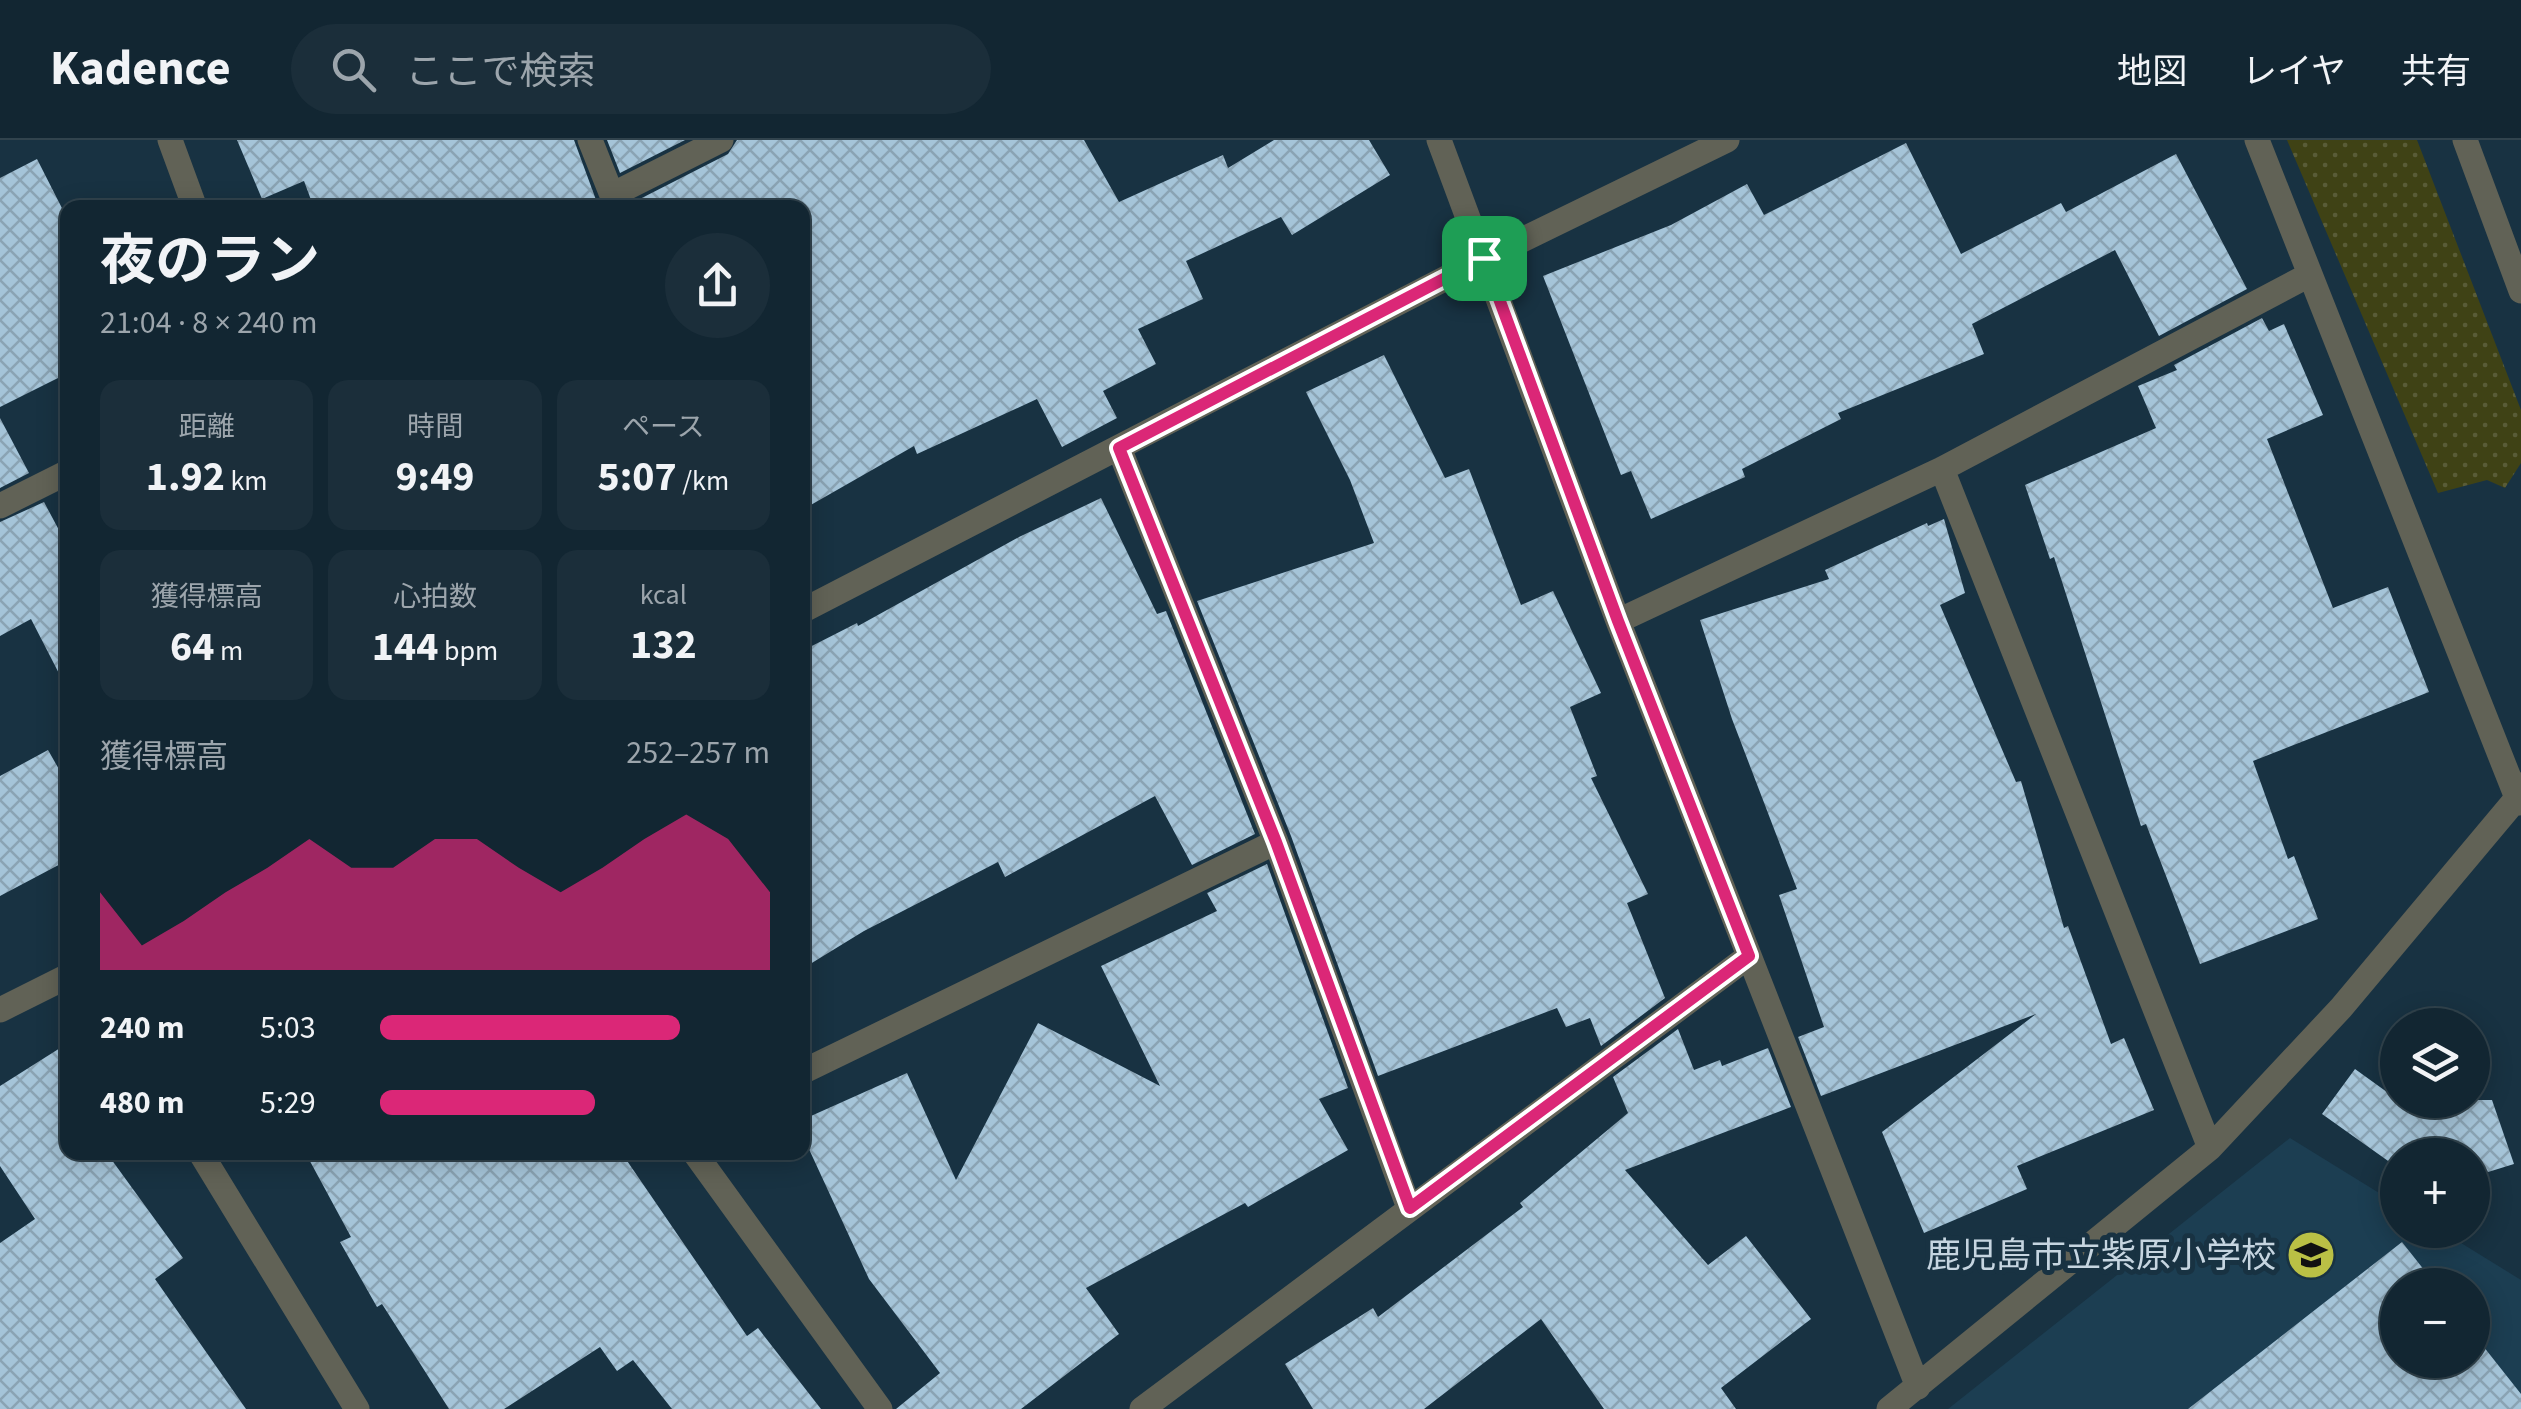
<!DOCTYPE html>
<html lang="ja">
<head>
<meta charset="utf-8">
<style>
	:root { --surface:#122632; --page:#1b2e3a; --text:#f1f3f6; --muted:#9ca5ac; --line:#31434d; --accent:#db2777 }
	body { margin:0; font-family:"Source Sans 3","Noto Sans JP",sans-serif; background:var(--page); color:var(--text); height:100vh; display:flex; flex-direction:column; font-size:38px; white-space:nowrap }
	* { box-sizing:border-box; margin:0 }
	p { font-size:32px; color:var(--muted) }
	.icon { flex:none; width:55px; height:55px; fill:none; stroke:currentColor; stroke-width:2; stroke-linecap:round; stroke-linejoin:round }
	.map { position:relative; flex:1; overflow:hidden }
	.sheet { position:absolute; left:60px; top:60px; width:750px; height:960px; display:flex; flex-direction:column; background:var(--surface); border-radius:20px; box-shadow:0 5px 25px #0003,0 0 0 2px var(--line) }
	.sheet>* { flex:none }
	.buttons { position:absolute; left:2380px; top:868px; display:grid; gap:20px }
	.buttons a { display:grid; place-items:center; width:110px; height:110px; border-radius:50%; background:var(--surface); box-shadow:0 5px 25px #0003,0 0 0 2px var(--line); font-size:50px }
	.pin { position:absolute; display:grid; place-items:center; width:85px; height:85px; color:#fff; margin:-42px; border-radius:20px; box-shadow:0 5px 15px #0006 }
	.round { display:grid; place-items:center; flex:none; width:105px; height:105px; border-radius:52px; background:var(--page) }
	.overview { display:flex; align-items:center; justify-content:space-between; height:170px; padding:0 40px }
	h1 { font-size:55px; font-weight:700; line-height:75px }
	.figures { display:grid; grid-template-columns:repeat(3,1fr); gap:15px; height:170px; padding:10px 40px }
	.figures div { display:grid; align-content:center; border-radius:20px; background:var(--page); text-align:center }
	.figures b { font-size:42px; font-weight:700 }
	.figures small { font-size:28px; font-weight:400 }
	.figures p { font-size:28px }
	.chart { height:280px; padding:20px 40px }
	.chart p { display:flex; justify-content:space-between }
	.chart svg { width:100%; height:180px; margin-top:10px; fill:var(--accent); opacity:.7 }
	ul { padding:0 40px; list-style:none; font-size:32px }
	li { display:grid; grid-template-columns:160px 120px 1fr; align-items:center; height:75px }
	li i { height:25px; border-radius:12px; background:var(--accent) }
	header { display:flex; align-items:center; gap:60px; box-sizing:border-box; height:140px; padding:0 50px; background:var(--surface); border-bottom:2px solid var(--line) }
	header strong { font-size:48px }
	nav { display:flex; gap:55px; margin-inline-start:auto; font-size:35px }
	.search { width:700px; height:90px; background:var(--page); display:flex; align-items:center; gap:25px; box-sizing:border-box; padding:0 35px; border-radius:55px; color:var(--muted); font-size:38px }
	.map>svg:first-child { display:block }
	.built { fill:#1c3e52; fill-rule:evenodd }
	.park { fill:url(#park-dots) }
	.building { fill:url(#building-cross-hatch) }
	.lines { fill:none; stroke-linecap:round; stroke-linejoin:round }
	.minor { stroke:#616256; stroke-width:25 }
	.route-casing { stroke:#fff; stroke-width:20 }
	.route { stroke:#db2777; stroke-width:12 }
	.labels { text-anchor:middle; stroke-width:10; stroke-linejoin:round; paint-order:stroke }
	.poi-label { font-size:35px; fill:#c6d5e0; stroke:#183242; text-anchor:end }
</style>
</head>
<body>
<header>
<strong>Kadence</strong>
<div class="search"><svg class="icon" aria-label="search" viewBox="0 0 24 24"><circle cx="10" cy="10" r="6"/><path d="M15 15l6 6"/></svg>ここで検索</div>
<nav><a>地図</a><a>レイヤ</a><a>共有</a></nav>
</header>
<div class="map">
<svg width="2521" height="1269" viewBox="0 0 2521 1269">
	<defs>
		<pattern id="park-dots" width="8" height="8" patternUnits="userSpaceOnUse" patternTransform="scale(2.5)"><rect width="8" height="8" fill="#3f4215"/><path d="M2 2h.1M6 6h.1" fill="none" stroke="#595c37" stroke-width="1.8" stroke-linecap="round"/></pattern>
		<pattern id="building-cross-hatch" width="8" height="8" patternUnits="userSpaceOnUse" patternTransform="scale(2.5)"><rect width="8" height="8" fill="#a5c4d8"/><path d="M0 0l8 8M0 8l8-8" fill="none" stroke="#8aa3b3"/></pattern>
	</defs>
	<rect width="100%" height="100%" fill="#183242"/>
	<path class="built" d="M 2290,998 L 2397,1064 L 2398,1090 L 2440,1090 L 2521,1140 L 2521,1269 L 1948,1269 ZM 2398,1145 L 2472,1145 L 2472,1220 L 2398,1220 Z"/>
	<path class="park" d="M 2287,0 L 2417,0 L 2521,270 L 2521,323 L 2505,348 L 2487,340 L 2438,353 Z"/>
	<path class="building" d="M 237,0 L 574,0 L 599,68 L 314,68 L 304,41 L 262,59 Z
		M 607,0 L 685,0 L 620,33 Z
		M 737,0 L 1084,0 L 1119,62 L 1223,15 L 1228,28 L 1274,0 L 1369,0 L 1390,35 L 1292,95 L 1281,77 L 1186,121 L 1203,159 L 1138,189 L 1156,224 L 1103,251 L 1117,278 L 1062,307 L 1037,259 L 917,314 L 914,306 L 802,370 L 802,68 L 633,68 L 632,63 L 728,14 Z
		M 1906,3 L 1961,114 L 2061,63 L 2066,72 L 2176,14 L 2247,149 L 2159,196 L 2115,110 L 1972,184 L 1984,214 L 1838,273 L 1841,279 L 1742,329 L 1745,337 L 1651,379 L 1631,331 L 1621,335 L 1543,136 L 1671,85 L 1747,44 L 1764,75 Z
		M 37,19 L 68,80 L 68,233 L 0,267 L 0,38 Z
		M 2262,178 L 2269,191 L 2284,184 L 2323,275 L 2267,299 L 2333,468 L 2388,447 L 2429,552 L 2253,621 L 2288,719 L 2294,716 L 2318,779 L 2200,824 L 2146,684 L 2141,686 L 2054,417 L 2050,419 L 2025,345 L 2156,288 L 2138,246 L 2177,230 L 2174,225 Z
		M 1384,215 L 1445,338 L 1469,329 L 1521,465 L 1553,451 L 1601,553 L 1570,567 L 1597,636 L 1591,638 L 1648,754 L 1627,763 L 1665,858 L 1601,906 L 1590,878 L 1566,887 L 1557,868 L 1378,936 L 1291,696 L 1197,461 L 1374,403 L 1350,340 L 1306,252 Z
		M 0,278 L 29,333 L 0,348 Z
		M 1101,358 L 1157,474 L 1166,471 L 1255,694 L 1192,725 L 1155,656 L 1005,737 L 998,722 L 864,791 L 802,829 L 802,511 L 857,483 L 858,486 L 1019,397 Z
		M 44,362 L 68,407 L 68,551 L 31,479 L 0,496 L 0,382 Z
		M 1944,379 L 1965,453 L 1940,465 L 2016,642 L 2021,641 L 2064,788 L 2068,786 L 2111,904 L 2124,898 L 2154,970 L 2017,1026 L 2027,1049 L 1924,1093 L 1882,992 L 2036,874 L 1821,956 L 1798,897 L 1824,887 L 1779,755 L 1797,749 L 1732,579 L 1700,480 L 1829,439 L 1825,430 L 1927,383 L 1928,386 Z
		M 48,610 L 68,645 L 68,720 L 0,756 L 0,636 Z
		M 1267,724 L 1348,948 L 1319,959 L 1348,1010 L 1248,1067 L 1245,1063 L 1086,1148 L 1119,1194 L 1021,1269 L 896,1269 L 940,1233 L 869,1139 L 802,994 L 802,980 L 907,933 L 956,1040 L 1038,883 L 1160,946 L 1101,826 L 1217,771 L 1207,753 Z
		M 1678,889 L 1694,930 L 1720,920 L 1722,926 L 1768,908 L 1791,967 L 1625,1030 L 1708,1125 L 1746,1096 L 1811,1179 L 1721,1248 L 1736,1269 L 1604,1269 L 1541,1179 L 1424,1269 L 1313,1269 L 1285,1224 L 1373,1168 L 1378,1177 L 1523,1067 L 1520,1063 L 1628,973 L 1613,937 Z
		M 68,903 L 68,1012 L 106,1012 L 183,1118 L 155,1139 L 246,1269 L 0,1269 L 0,1103 L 35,1079 L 0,1026 L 0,946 Z
		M 2355,929 L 2398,960 L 2492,960 L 2514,1024 L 2472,1037 L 2472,1015 L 2398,1015 L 2398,1028 L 2322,974 Z
		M 305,1012 L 621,1012 L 747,1196 L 758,1188 L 821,1269 L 672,1269 L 633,1220 L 617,1231 L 600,1207 L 504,1269 L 449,1269 L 382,1164 L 377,1167 L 340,1102 L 351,1097 Z
		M 2402,1102 L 2436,1145 L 2398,1145 L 2398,1220 L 2472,1220 L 2472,1192 L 2521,1254 L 2521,1269 L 2188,1269 Z"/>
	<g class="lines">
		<path class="minor" d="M 170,0 L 195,68
			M 590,0 L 617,68
			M 1439,0 L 1618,481 L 1918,1247
			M 2257,0 L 2519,663
			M 2465,0 L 2521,151
			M 612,55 L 721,0
			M 1119,308 L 1276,702 L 1409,1068
			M 1942,329 L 2210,1008
			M 0,366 L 68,332
			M 802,471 L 1485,118 L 1727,0
			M 1618,481 L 1942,329 L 2309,135
			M 0,870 L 68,836
			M 802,932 L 1276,702
			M 200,1012 L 357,1269
			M 694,1012 L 880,1269
			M 1142,1269 L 1749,816
			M 1889,1269 L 2210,1008 L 2341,868 L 2517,658 L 2521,645"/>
	</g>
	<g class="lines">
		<g class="route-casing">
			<path id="route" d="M 1484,118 L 1618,481 L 1749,816 L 1410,1068 L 1276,702 L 1119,308 Z"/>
		</g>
		<use href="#route" class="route"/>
	</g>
	<defs>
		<g id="school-disc" transform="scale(2.5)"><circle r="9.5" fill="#bac045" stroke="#183242"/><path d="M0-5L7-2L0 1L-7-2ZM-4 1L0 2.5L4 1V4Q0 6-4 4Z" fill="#111"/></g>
	</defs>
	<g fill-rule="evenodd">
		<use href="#school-disc" x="2311" y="1115"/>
	</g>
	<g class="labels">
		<g class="poi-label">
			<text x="2276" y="1127">鹿児島市立紫原小学校</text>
		</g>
	</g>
</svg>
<div class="buttons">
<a><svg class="icon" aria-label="layers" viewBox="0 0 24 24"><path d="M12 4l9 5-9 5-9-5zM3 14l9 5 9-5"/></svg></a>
<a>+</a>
<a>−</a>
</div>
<div class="pin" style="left:1484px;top:118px;background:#1e9e55"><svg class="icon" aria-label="arrive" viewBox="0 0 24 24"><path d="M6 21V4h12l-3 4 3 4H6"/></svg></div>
<section class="sheet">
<div class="overview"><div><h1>夜のラン</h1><p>21:04 · 8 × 240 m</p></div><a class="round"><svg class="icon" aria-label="share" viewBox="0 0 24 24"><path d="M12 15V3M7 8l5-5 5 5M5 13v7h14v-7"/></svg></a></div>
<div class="figures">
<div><p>距離</p><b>1.92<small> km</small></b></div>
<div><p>時間</p><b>9:49</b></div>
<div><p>ペース</p><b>5:07<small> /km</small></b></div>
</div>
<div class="figures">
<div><p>獲得標高</p><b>64<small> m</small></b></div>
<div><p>心拍数</p><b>144<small> bpm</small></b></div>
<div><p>kcal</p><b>132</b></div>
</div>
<div class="chart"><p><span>獲得標高</span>252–257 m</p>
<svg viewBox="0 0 160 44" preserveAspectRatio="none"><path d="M0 44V25L10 38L20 32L30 25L40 19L50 12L60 19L70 19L80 12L90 12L100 19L110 25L120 19L130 12L140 6L150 12L160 25V44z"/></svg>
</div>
<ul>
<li><b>240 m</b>5:03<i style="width:77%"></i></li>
<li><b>480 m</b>5:29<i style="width:55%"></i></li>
</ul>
</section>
</div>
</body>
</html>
